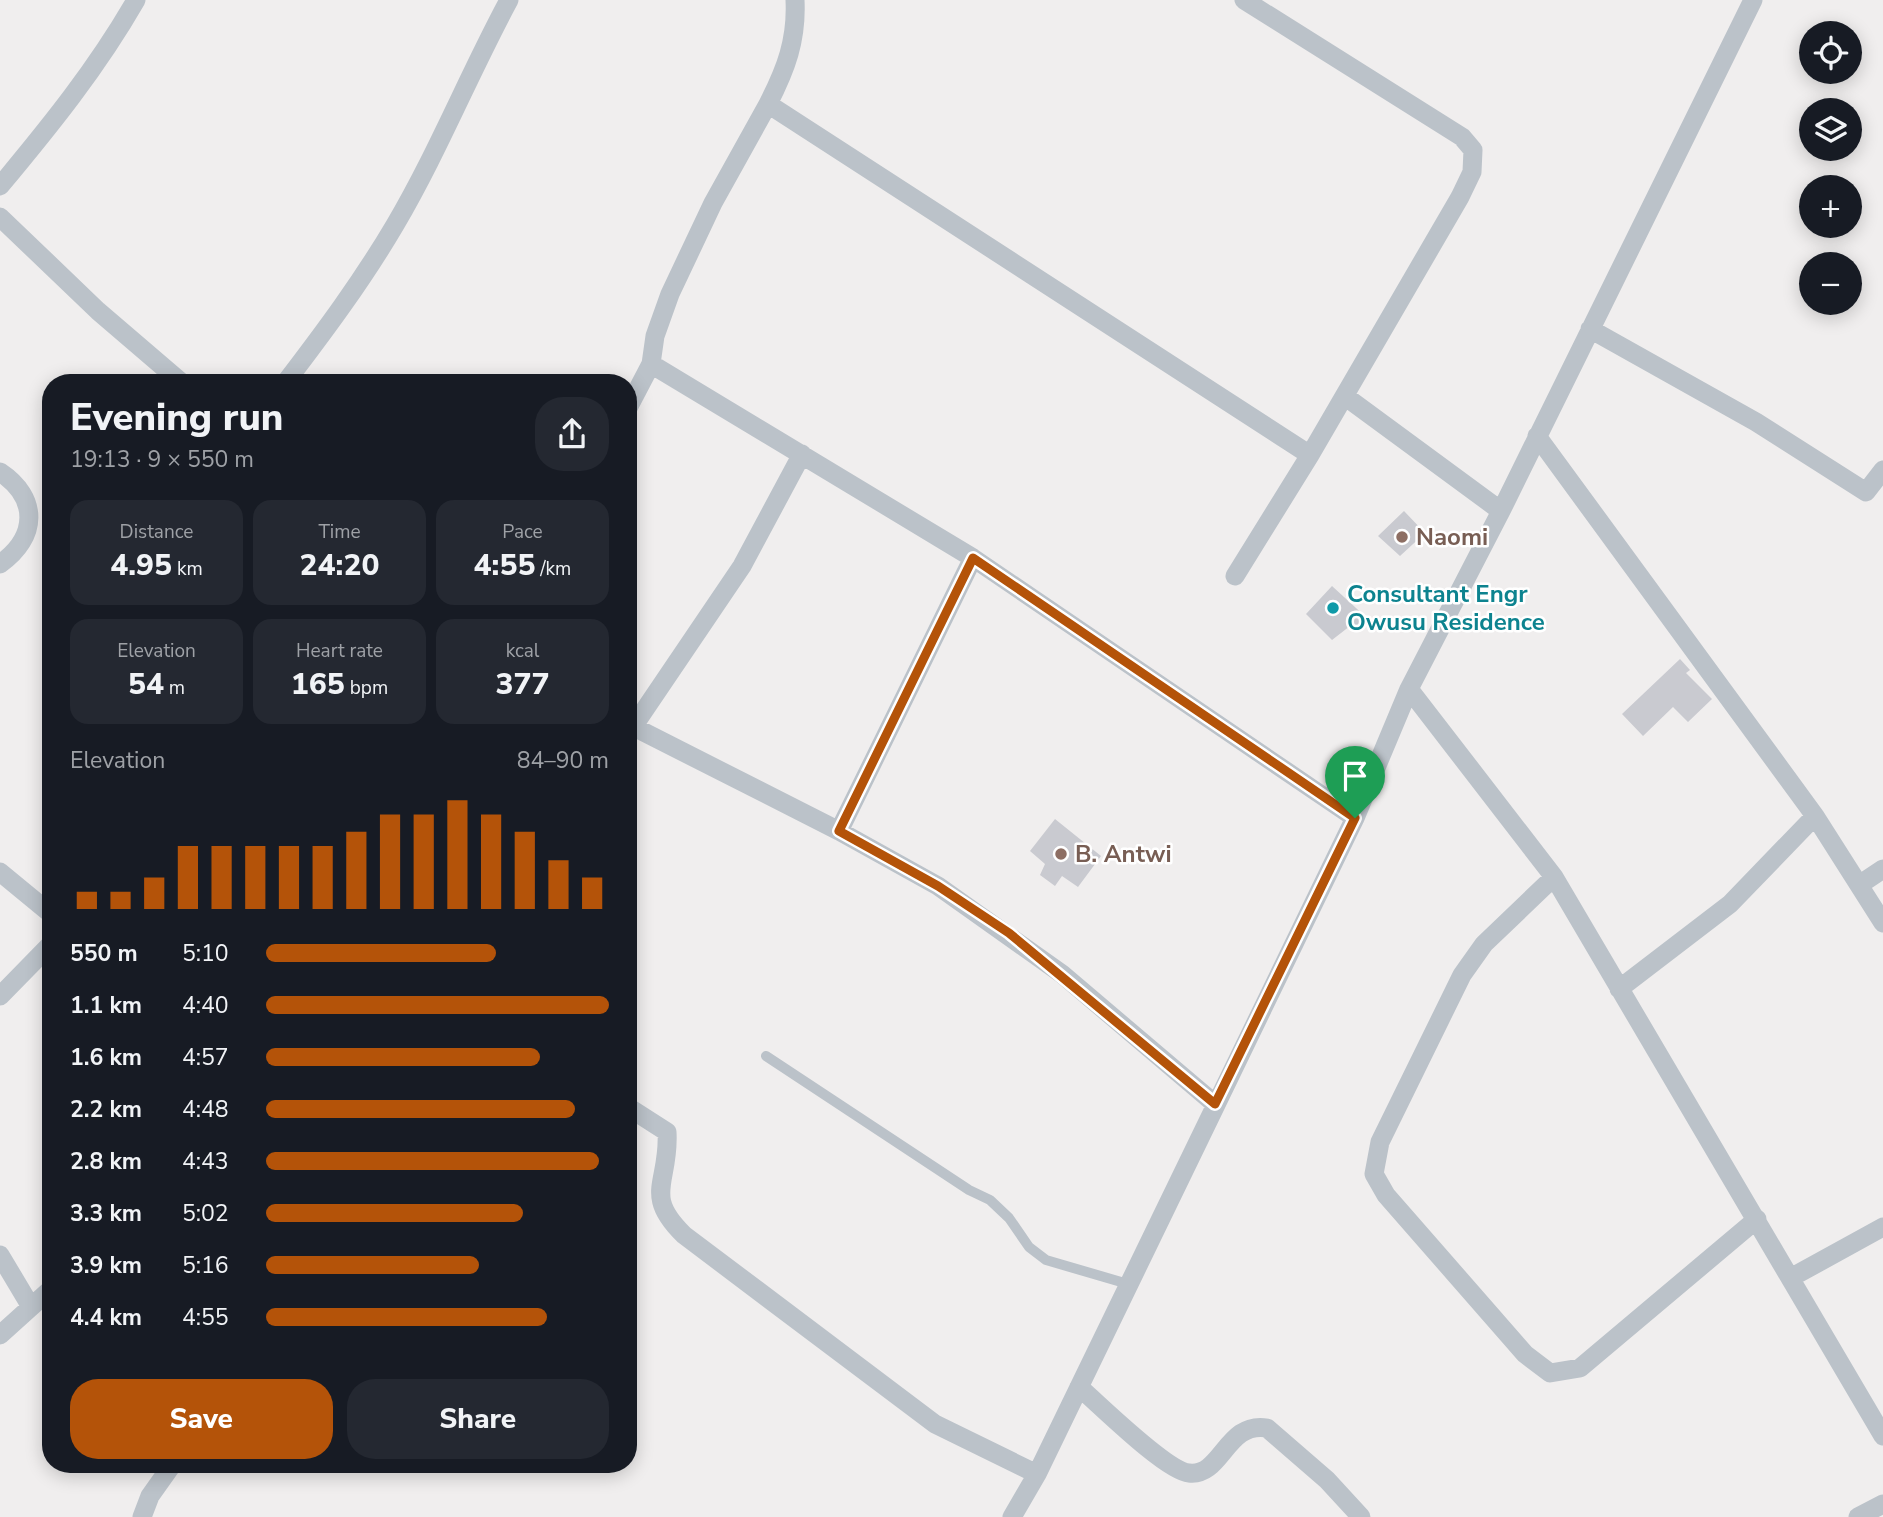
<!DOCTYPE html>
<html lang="en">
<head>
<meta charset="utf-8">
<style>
	:root { --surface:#171b24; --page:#242831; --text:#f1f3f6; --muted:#9ea1a6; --accent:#b45309 }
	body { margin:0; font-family:"Nunito Sans",sans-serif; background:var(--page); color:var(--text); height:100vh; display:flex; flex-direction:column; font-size:26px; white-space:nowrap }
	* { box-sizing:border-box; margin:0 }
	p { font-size:23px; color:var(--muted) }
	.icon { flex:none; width:38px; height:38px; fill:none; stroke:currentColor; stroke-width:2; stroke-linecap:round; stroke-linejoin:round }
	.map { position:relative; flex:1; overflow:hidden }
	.details { position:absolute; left:42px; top:374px; width:595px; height:1099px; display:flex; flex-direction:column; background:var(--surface); border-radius:28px; box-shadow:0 4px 18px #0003 }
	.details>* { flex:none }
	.tools { position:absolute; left:1799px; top:21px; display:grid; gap:14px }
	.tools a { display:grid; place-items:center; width:63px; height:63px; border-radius:50%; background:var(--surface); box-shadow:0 4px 18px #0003; font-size:35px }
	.pin { position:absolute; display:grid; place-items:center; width:60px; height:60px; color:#fff; margin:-72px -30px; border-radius:50% 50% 50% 0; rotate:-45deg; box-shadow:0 0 7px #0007 }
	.pin .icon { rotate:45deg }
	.round { display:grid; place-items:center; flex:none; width:74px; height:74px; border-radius:28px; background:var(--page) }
	.head { display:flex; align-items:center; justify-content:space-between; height:119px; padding:0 28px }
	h1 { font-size:38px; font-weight:800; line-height:52px }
	.stats { display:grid; grid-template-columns:repeat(3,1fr); gap:10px; height:119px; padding:7px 28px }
	.stats div { display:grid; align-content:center; border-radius:18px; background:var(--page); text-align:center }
	.stats b { font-size:30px; font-weight:800 }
	.stats small { font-size:19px; font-weight:400 }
	.stats p { font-size:19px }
	.chart { height:196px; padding:14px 28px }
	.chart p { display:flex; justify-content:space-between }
	.chart svg { width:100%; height:126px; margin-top:7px; stroke:var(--accent); stroke-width:6 }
	.primary-button { display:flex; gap:14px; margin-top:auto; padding:14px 28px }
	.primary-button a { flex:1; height:80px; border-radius:28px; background:var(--accent); color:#fff; font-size:28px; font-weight:800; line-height:80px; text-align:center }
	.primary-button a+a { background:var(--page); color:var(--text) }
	ul { padding:0 28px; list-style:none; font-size:23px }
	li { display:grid; grid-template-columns:112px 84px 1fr; align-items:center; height:52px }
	li i { height:18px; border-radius:9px; background:var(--accent) }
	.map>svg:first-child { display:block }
	.building { fill:#c9cad0 }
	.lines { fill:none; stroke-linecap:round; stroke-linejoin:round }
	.lane { stroke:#bbc2c9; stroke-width:10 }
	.street { stroke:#bbc2c9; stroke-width:19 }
	.route-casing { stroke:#fff; stroke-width:14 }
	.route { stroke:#b45309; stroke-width:9 }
	.education-dot { fill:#8d6e63; stroke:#fff; stroke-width:2.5 }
	.culture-dot { fill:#0f9aa8; stroke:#fff; stroke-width:2.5 }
	.labels { text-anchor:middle; stroke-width:5; stroke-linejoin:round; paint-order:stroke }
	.education-label { font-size:24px; font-weight:bold; fill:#785e54; stroke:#fff; text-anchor:start }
	.culture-label { font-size:24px; font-weight:bold; fill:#0d838f; stroke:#fff; text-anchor:start }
</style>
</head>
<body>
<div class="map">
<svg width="1883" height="1517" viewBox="0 0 1883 1517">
	<rect width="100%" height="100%" fill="#f0eeee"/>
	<path class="building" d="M 1404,511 L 1425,533 L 1400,556 L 1378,536 Z
		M 1332,586 L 1368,619 L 1356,631 L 1350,626 L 1332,640 L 1306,614 Z
		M 1680,659 L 1690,670 L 1686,673 L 1712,699 L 1688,722 L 1673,707 L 1643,736 L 1622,714 Z
		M 1055,819 L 1101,856 L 1078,887 L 1062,876 L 1055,886 L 1040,875 L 1045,864 L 1030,851 Z"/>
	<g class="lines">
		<path class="lane" d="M 766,1056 L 969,1190 L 990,1200 L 1009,1218 L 1029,1247 L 1046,1260 L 1128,1284"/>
		<path class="street" d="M 795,0 C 797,40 786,69 768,104 L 1310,455 L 1460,197 L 1472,172 L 1473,150 L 1462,137 L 1244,0
			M 0,186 C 50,126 97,68 136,0
			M 0,217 L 98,311 L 182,383
			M 1590,329 L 1756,422 L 1866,492 L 1883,470
			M 651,364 L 973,558 L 1355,818
			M 285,383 C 324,332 362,281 395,225 C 438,152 469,74 509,0
			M 1346,397 L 1501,511
			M 628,408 L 651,364 L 655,336 L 670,294 L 713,203 L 768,104
			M 1537,436 L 1815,816 L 1730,904 L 1619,989
			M 0,472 C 39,498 38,537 0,564
			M 1235,576 L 1310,455
			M 1409,689 L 1554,877 L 1883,1436
			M 628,724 L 839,831 L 938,886 L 1062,974 L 1215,1104
			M 633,727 L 742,566 L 802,454
			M 1815,816 L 1883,923
			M 839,831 L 973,558
			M 0,872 L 51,914
			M 1554,877 L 1484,944 L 1462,975 L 1380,1142 L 1374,1174 L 1386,1195 L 1525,1354 L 1550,1373 L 1580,1368 L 1757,1219
			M 1859,885 L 1883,869
			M 0,996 L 51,944
			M 628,1107 L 667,1132 C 670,1183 642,1194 684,1235 L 935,1424 L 1037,1474
			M 0,1255 L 31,1307
			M 1792,1277 L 1883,1227
			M 0,1335 L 51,1289
			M 1079,1387 C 1100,1405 1166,1471 1189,1473 C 1222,1477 1226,1421 1267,1428 L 1327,1480 L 1361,1517
			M 142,1517 L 150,1496 L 172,1465
			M 1012,1517 L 1037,1474 L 1355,818 L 1409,689 L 1501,511 L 1753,0
			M 1858,1517 L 1883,1504"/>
	</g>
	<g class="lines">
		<g class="route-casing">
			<path id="route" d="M 973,558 L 1355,818 L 1215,1104 L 1009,933 L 938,886 L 839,831 Z"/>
		</g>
		<use href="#route" class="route"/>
	</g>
	<g class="education-dot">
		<circle cx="1402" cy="537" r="7"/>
		<circle cx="1061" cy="854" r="7"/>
	</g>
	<circle class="culture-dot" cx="1333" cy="608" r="7"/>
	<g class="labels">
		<g class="education-label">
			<text x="1416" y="545">Naomi</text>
			<text x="1075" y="862">B. Antwi</text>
		</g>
		<g class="culture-label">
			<text x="1347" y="602">Consultant Engr<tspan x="1347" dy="28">Owusu Residence</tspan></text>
		</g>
	</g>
</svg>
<div class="tools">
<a><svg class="icon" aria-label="locate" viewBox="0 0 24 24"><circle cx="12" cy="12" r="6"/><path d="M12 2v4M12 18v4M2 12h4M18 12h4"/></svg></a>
<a><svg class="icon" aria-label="layers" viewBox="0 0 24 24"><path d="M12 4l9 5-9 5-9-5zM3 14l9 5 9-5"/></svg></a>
<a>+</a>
<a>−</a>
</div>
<div class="pin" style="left:1355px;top:818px;background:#1e9e55"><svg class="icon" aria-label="arrive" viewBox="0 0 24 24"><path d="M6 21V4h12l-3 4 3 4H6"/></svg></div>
<section class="details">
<div class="head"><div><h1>Evening run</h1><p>19:13 · 9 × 550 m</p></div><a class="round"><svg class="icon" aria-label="share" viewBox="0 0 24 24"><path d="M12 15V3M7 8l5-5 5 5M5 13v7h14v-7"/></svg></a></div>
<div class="stats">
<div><p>Distance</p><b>4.95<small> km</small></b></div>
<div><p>Time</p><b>24:20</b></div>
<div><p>Pace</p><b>4:55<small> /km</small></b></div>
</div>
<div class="stats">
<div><p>Elevation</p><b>54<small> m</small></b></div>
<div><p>Heart rate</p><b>165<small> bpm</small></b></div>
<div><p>kcal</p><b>377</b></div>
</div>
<div class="chart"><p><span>Elevation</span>84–90 m</p>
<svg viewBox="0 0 160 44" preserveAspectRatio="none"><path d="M5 44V38M15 44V38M25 44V33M35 44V22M45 44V22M55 44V22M65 44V22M75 44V22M85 44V17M95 44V11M105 44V11M115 44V6M125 44V11M135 44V17M145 44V27M155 44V33"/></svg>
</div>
<ul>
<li><b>550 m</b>5:10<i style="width:67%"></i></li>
<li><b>1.1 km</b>4:40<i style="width:100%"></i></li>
<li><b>1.6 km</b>4:57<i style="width:80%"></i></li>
<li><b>2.2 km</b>4:48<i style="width:90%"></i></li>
<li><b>2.8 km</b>4:43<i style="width:97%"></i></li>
<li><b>3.3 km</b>5:02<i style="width:75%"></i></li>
<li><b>3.9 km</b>5:16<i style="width:62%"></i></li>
<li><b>4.4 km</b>4:55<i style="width:82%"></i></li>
</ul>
<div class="primary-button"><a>Save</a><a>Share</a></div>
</section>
</div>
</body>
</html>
